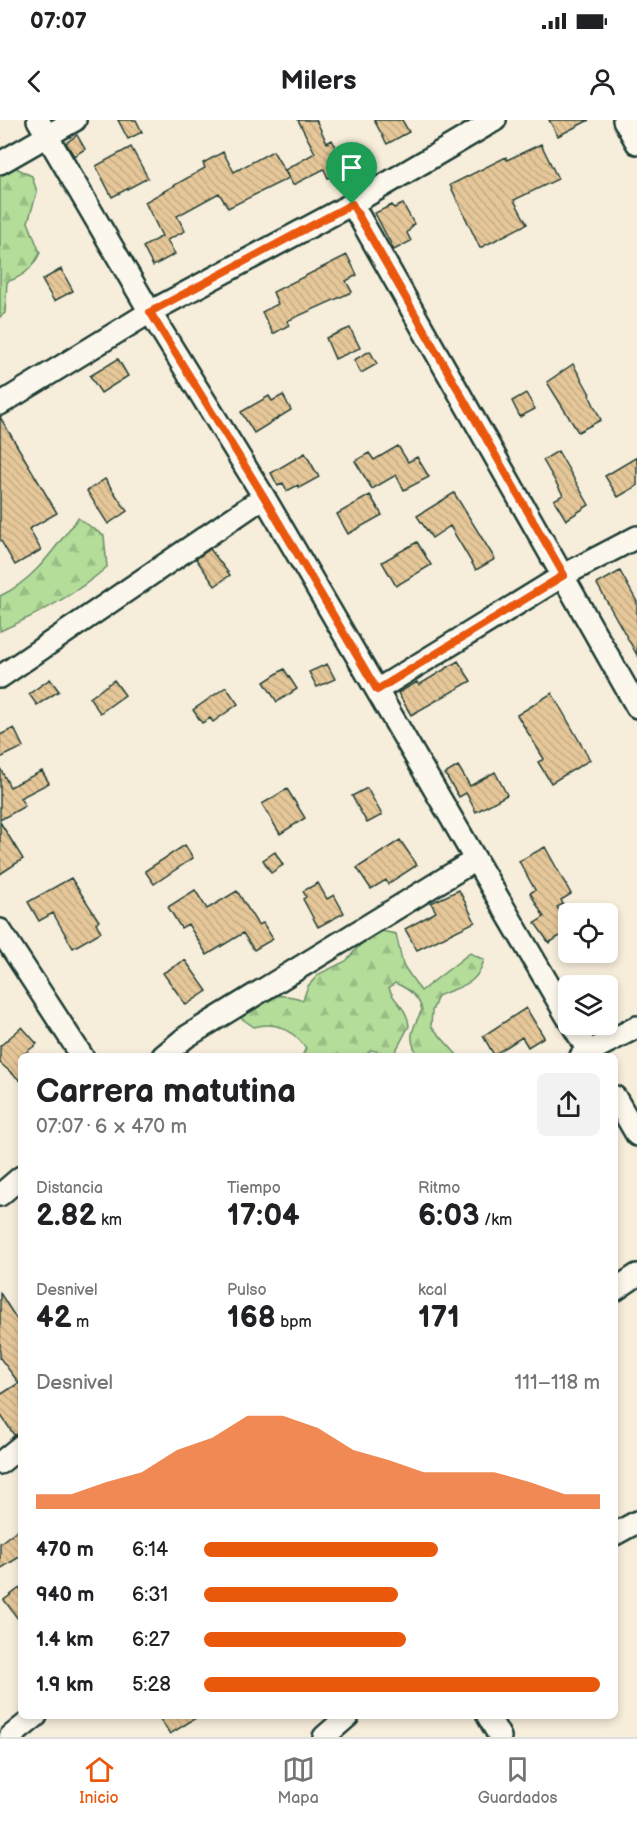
<!DOCTYPE html>
<html lang="es">
<head>
<meta charset="utf-8">
<style>
	:root { --surface:#fff; --page:#f2f2f2; --text:#202124; --muted:#757577; --line:#e0e0e0; --accent:#ea580c }
	body { margin:0; font-family:"Balsamiq Sans",sans-serif; background:var(--page); color:var(--text); height:100vh; display:flex; flex-direction:column; font-size:22px; white-space:nowrap }
	* { box-sizing:border-box; margin:0 }
	p { font-size:20px; color:var(--muted) }
	.icon { flex:none; width:33px; height:33px; fill:none; stroke:currentColor; stroke-width:2; stroke-linecap:round; stroke-linejoin:round }
	.map { position:relative; flex:1; overflow:hidden }
	.sheet { position:absolute; left:18px; top:933px; width:600px; height:666px; display:flex; flex-direction:column; background:var(--surface); border-radius:9px; box-shadow:0 3px 9px #0003 }
	.sheet>* { flex:none }
	.controls { position:absolute; left:558px; top:783px; display:grid; gap:12px }
	.controls a { display:grid; place-items:center; width:60px; height:60px; border-radius:9px; background:var(--surface); box-shadow:0 3px 9px #0003; font-size:30px }
	.pin { position:absolute; display:grid; place-items:center; width:51px; height:51px; color:#fff; margin:-62px -26px; border-radius:50% 50% 50% 0; rotate:-45deg; box-shadow:0 0 6px #0007 }
	.pin .icon { rotate:45deg }
	.round { display:grid; place-items:center; flex:none; width:63px; height:63px; border-radius:9px; background:var(--page) }
	.summary { display:flex; align-items:center; justify-content:space-between; height:102px; padding:0 18px }
	h1 { font-size:33px; font-weight:800; line-height:45px }
	.metrics { display:grid; grid-template-columns:repeat(3,1fr); gap:9px; height:102px; padding:6px 18px }
	.metrics div { display:grid; align-content:center }
	.metrics b { font-size:30px; font-weight:800 }
	.metrics small { font-size:16px; font-weight:400 }
	.metrics p { font-size:16px }
	.chart { height:168px; padding:12px 18px }
	.chart p { display:flex; justify-content:space-between }
	.chart svg { width:100%; height:108px; margin-top:6px; fill:var(--accent); opacity:.7 }
	ul { padding:0 18px; list-style:none; font-size:20px }
	li { display:grid; grid-template-columns:96px 72px 1fr; align-items:center; height:45px }
	li i { height:15px; border-radius:8px; background:var(--accent) }
	.status { display:flex; justify-content:space-between; align-items:center; height:42px; padding:0 30px; background:var(--surface); direction:ltr }
	.status svg { height:16px; fill:currentColor }
	header { display:flex; justify-content:space-between; align-items:center; height:78px; padding:0 18px; background:var(--surface); font-size:27px; font-weight:800 }
	.dock { display:flex; justify-content:space-around; align-items:center; height:84px; border-top:2px solid var(--line); background:var(--surface); font-size:16px; color:var(--muted) }
	.dock a { display:grid; justify-items:center; gap:3px }
	.dock .current { color:var(--accent) }
	.map>svg:first-child { display:block }
	.forest { fill:url(#forest-firs); stroke:#6a8d67; stroke-width:1.5 }
	.building { fill:url(#building-back-hatch); stroke:#1f3d34; stroke-width:1.5 }
	.lines { fill:none; stroke-linecap:round; stroke-linejoin:round }
	.street-casing { stroke:#1f3d34; stroke-width:26 }
	.street { stroke:#fbf7ec; stroke-width:21 }
	.route-casing { stroke:#fff; stroke-width:12 }
	.route { stroke:#ea580c; stroke-width:8 }
</style>
</head>
<body>
<div class="status"><b>07:07</b><svg viewBox="0 0 49 12"><path d="M0 12V9h3v3zM5 12V6h3v6zM10 12V3h3v9zM15 12V0h3v12zM26 1h20v11H26zM47 4h2v5h-2z"/></svg></div>
<header><svg class="icon" aria-label="back" viewBox="0 0 24 24"><path d="M15 5l-7 7 7 7"/></svg>Milers<svg class="icon" aria-label="person" viewBox="0 0 24 24"><circle cx="12" cy="8" r="4"/><path d="M4 21q1-7 8-7t8 7"/></svg></header>
<div class="map">
<svg width="637" height="1617" viewBox="0 0 637 1617">
	<defs>
		<pattern id="forest-firs" width="22" height="20" patternUnits="userSpaceOnUse" patternTransform="scale(1.5)"><rect width="22" height="20" fill="#b4dd9a"/><path d="M5 1l3.5 6h-7zM16 11l3.5 6h-7z" fill="#9abf85"/></pattern>
		<pattern id="building-back-hatch" width="6" height="6" patternUnits="userSpaceOnUse" patternTransform="scale(1.5)"><rect width="6" height="6" fill="#e6c799"/><path d="M-1 5l2 2M0 0l6 6M5-1l2 2" fill="none" stroke="#c5ac84"/></pattern>
	</defs>
	<rect width="100%" height="100%" fill="#f7eddb"/>
	<filter id="ink" filterUnits="userSpaceOnUse"><feTurbulence type="fractalNoise" baseFrequency=".0167" numOctaves="2"/><feDisplacementMap in="SourceGraphic" scale="12" xChannelSelector="R" yChannelSelector="G"/><feConvolveMatrix kernelMatrix="1 2 1 2 8 2 1 2 1" color-interpolation-filters="sRGB"/></filter>
	<g filter="url(#ink)">
		<path class="forest" d="M 4,42 L 32,56 L 37,72 L 28,102 L 40,133 C 32,149 24,156 7,162 L 5,193 L 0,197 L 0,43 Z
			M 78,398 L 104,416 L 107,447 C 75,475 39,494 0,511 L 0,476 C 36,459 54,428 78,398 Z
			M 381,811 L 396,814 L 403,845 L 421,871 L 470,833 L 484,840 C 476,867 461,865 438,876 L 432,891 L 431,906 L 458,936 L 419,936 C 406,919 413,907 422,890 C 419,876 407,868 395,863 L 389,868 C 394,883 408,888 409,906 L 395,932 L 388,934 L 371,930 L 365,936 L 302,936 L 306,928 C 291,909 277,901 254,907 L 241,898 L 244,883 C 266,877 281,872 303,880 L 308,866 L 319,854 L 346,841 L 367,817 Z"/>
		<path class="building" d="M 118,0 L 136,0 L 142,12 L 128,19 Z
			M 298,0 L 316,0 L 327,23 L 332,20 L 347,48 L 328,58 L 324,49 L 293,65 L 285,50 L 315,33 Z
			M 374,0 L 402,0 L 409,12 L 387,24 Z
			M 549,0 L 589,0 L 558,16 Z
			M 77,15 L 85,29 L 74,36 L 66,23 Z
			M 541,24 L 558,59 L 514,80 L 527,104 L 480,128 L 450,65 L 506,37 L 507,40 Z
			M 131,27 L 148,58 L 112,77 L 96,46 Z
			M 273,31 L 289,58 L 228,88 L 219,73 L 177,96 L 185,111 L 167,120 L 175,134 L 153,146 L 143,127 L 162,116 L 145,82 L 205,48 L 203,43 L 223,32 L 234,52 Z
			M 403,84 L 414,104 L 407,113 L 411,121 L 394,130 L 375,93 L 392,85 L 394,88 Z
			M 347,135 L 357,155 L 346,161 L 352,172 L 287,201 L 289,205 L 273,214 L 262,192 L 278,184 L 273,172 Z
			M 61,149 L 73,171 L 54,181 L 42,160 Z
			M 350,208 L 360,228 L 335,239 L 326,218 Z
			M 370,231 L 377,244 L 361,253 L 354,240 Z
			M 118,239 L 128,256 L 101,273 L 90,256 Z
			M 573,244 L 590,274 L 589,275 L 601,300 L 578,312 L 547,262 Z
			M 526,273 L 535,289 L 520,297 L 512,281 Z
			M 283,275 L 291,290 L 254,313 L 241,292 L 269,276 L 272,281 Z
			M 0,297 L 57,393 L 29,409 L 41,430 L 15,445 L 0,419 Z
			M 398,326 L 408,342 L 417,337 L 429,357 L 404,370 L 396,355 L 372,369 L 355,341 L 369,333 L 374,340 Z
			M 558,331 L 589,385 L 566,400 L 554,380 L 563,375 L 543,340 Z
			M 305,333 L 319,357 L 299,368 L 298,365 L 287,371 L 283,363 L 278,366 L 271,353 Z
			M 637,337 L 637,366 L 618,377 L 605,356 Z
			M 105,359 L 127,391 L 108,404 L 87,371 Z
			M 454,373 L 495,439 L 476,450 L 450,406 L 432,418 L 417,396 Z
			M 370,375 L 382,395 L 348,414 L 337,394 Z
			M 417,422 L 431,445 L 396,466 L 382,442 Z
			M 210,429 L 230,455 L 215,466 L 196,439 Z
			M 620,451 L 637,482 L 637,535 L 597,464 Z
			M 458,541 L 471,561 L 411,595 L 398,573 L 417,562 L 419,565 Z
			M 327,544 L 335,559 L 317,567 L 309,552 Z
			M 284,549 L 297,569 L 277,582 L 264,562 Z
			M 50,559 L 59,571 L 37,585 L 29,574 Z
			M 114,560 L 125,575 L 100,593 L 90,578 Z
			M 226,567 L 238,584 L 213,602 L 210,598 L 202,603 L 193,590 Z
			M 552,573 L 590,640 L 551,663 L 538,642 L 544,639 L 517,595 Z
			M 14,608 L 23,627 L 0,638 L 0,615 Z
			M 458,646 L 470,666 L 495,652 L 507,675 L 476,692 L 466,673 L 459,677 L 445,654 Z
			M 0,648 L 10,667 L 42,651 L 49,663 L 20,678 L 25,686 L 0,700 Z
			M 367,668 L 382,695 L 367,703 L 352,676 Z
			M 287,669 L 305,698 L 280,714 L 262,684 Z
			M 0,702 L 23,739 L 0,754 Z
			M 400,720 L 417,745 L 388,764 L 386,760 L 371,769 L 357,748 Z
			M 185,725 L 193,738 L 154,764 L 145,751 Z
			M 545,727 L 571,774 L 561,780 L 563,784 L 557,787 L 568,804 L 568,811 L 549,823 L 535,803 L 544,797 L 530,773 L 535,770 L 519,741 Z
			M 275,732 L 283,745 L 271,753 L 263,740 Z
			M 71,758 L 99,801 L 96,803 L 101,812 L 73,828 L 53,793 L 39,801 L 28,782 Z
			M 318,763 L 327,779 L 334,775 L 344,793 L 318,807 L 303,779 L 306,777 L 303,771 Z
			M 195,770 L 207,789 L 237,771 L 258,805 L 263,803 L 273,819 L 254,830 L 243,813 L 207,835 L 188,804 L 181,808 L 168,787 Z
			M 459,770 L 475,802 L 417,830 L 405,809 L 436,792 L 431,783 Z
			M 185,840 L 207,871 L 186,885 L 163,853 Z
			M 526,888 L 544,917 L 528,927 L 522,917 L 494,935 L 483,916 Z
			M 22,907 L 37,924 L 21,936 L 21,961 L 0,943 L 0,926 Z
			M 0,1173 L 21,1206 L 21,1314 L 14,1315 L 0,1294 L 0,1275 L 19,1263 L 0,1238 Z
			M 21,1407 L 21,1436 L 0,1449 L 0,1423 Z
			M 21,1467 L 21,1503 L 4,1480 Z
			M 158,1596 L 199,1596 L 170,1614 Z"/>
		<g class="lines">
			<g class="street-casing">
				<path id="street" d="M 38,0 L 150,192 L 264,377 L 568,898
					M 624,0 L 637,23
					M 0,43 L 75,0
					M 352,84 L 637,587
					M 0,284 L 150,192 L 352,84 L 495,0
					M 0,557 L 264,377
					M 377,570 L 564,455 L 637,417
					M 0,810 L 82,936
					M 572,904 L 591,936
					M 163,936 L 186,917 L 475,740
					M 581,936 L 637,907
					M 615,977 L 637,1015
					M 0,1075 L 21,1057
					M 615,1170 L 637,1155
					M 0,1343 L 21,1326
					M 615,1414 L 637,1402
					M 488,1596 L 500,1617
					M 10,1617 L 36,1596
					M 324,1617 L 348,1596"/>
			</g>
			<use href="#street" class="street"/>
		</g>
	</g>
	<g class="lines" filter="url(#ink)">
		<g class="route-casing">
			<path id="route" d="M 352,84 L 564,455 L 377,570 L 264,377 L 150,192 Z"/>
		</g>
		<use href="#route" class="route"/>
	</g>
</svg>
<div class="controls">
<a><svg class="icon" aria-label="locate" viewBox="0 0 24 24"><circle cx="12" cy="12" r="6"/><path d="M12 2v4M12 18v4M2 12h4M18 12h4"/></svg></a>
<a><svg class="icon" aria-label="layers" viewBox="0 0 24 24"><path d="M12 4l9 5-9 5-9-5zM3 14l9 5 9-5"/></svg></a>
</div>
<div class="pin" style="left:352px;top:84px;background:#1e9e55"><svg class="icon" aria-label="arrive" viewBox="0 0 24 24"><path d="M6 21V4h12l-3 4 3 4H6"/></svg></div>
<section class="sheet">
<div class="summary"><div><h1>Carrera matutina</h1><p>07:07 · 6 × 470 m</p></div><a class="round"><svg class="icon" aria-label="share" viewBox="0 0 24 24"><path d="M12 15V3M7 8l5-5 5 5M5 13v7h14v-7"/></svg></a></div>
<div class="metrics">
<div><p>Distancia</p><b>2.82<small> km</small></b></div>
<div><p>Tiempo</p><b>17:04</b></div>
<div><p>Ritmo</p><b>6:03<small> /km</small></b></div>
</div>
<div class="metrics">
<div><p>Desnivel</p><b>42<small> m</small></b></div>
<div><p>Pulso</p><b>168<small> bpm</small></b></div>
<div><p>kcal</p><b>171</b></div>
</div>
<div class="chart"><p><span>Desnivel</span>111–118 m</p>
<svg viewBox="0 0 160 44" preserveAspectRatio="none"><path d="M0 44V38L10 38L20 33L30 29L40 20L50 15L60 6L70 6L80 11L90 20L100 24L110 29L120 29L130 29L140 33L150 38L160 38V44z"/></svg>
</div>
<ul>
<li><b>470 m</b>6:14<i style="width:59%"></i></li>
<li><b>940 m</b>6:31<i style="width:49%"></i></li>
<li><b>1.4 km</b>6:27<i style="width:51%"></i></li>
<li><b>1.9 km</b>5:28<i style="width:100%"></i></li>
</ul>
</section>
</div>
<nav class="dock">
<a class="current"><svg class="icon" aria-label="home" viewBox="0 0 24 24"><path d="M3 11l9-7 9 7M6 9v11h12V9"/></svg>Inicio</a>
<a><svg class="icon" aria-label="map" viewBox="0 0 24 24"><path d="M3 6l6-2 6 2 6-2v14l-6 2-6-2-6 2zM9 4v14M15 6v14"/></svg>Mapa</a>
<a><svg class="icon" aria-label="saved" viewBox="0 0 24 24"><path d="M7 4h10v16l-5-4-5 4z"/></svg>Guardados</a>
</nav>
</body>
</html>
